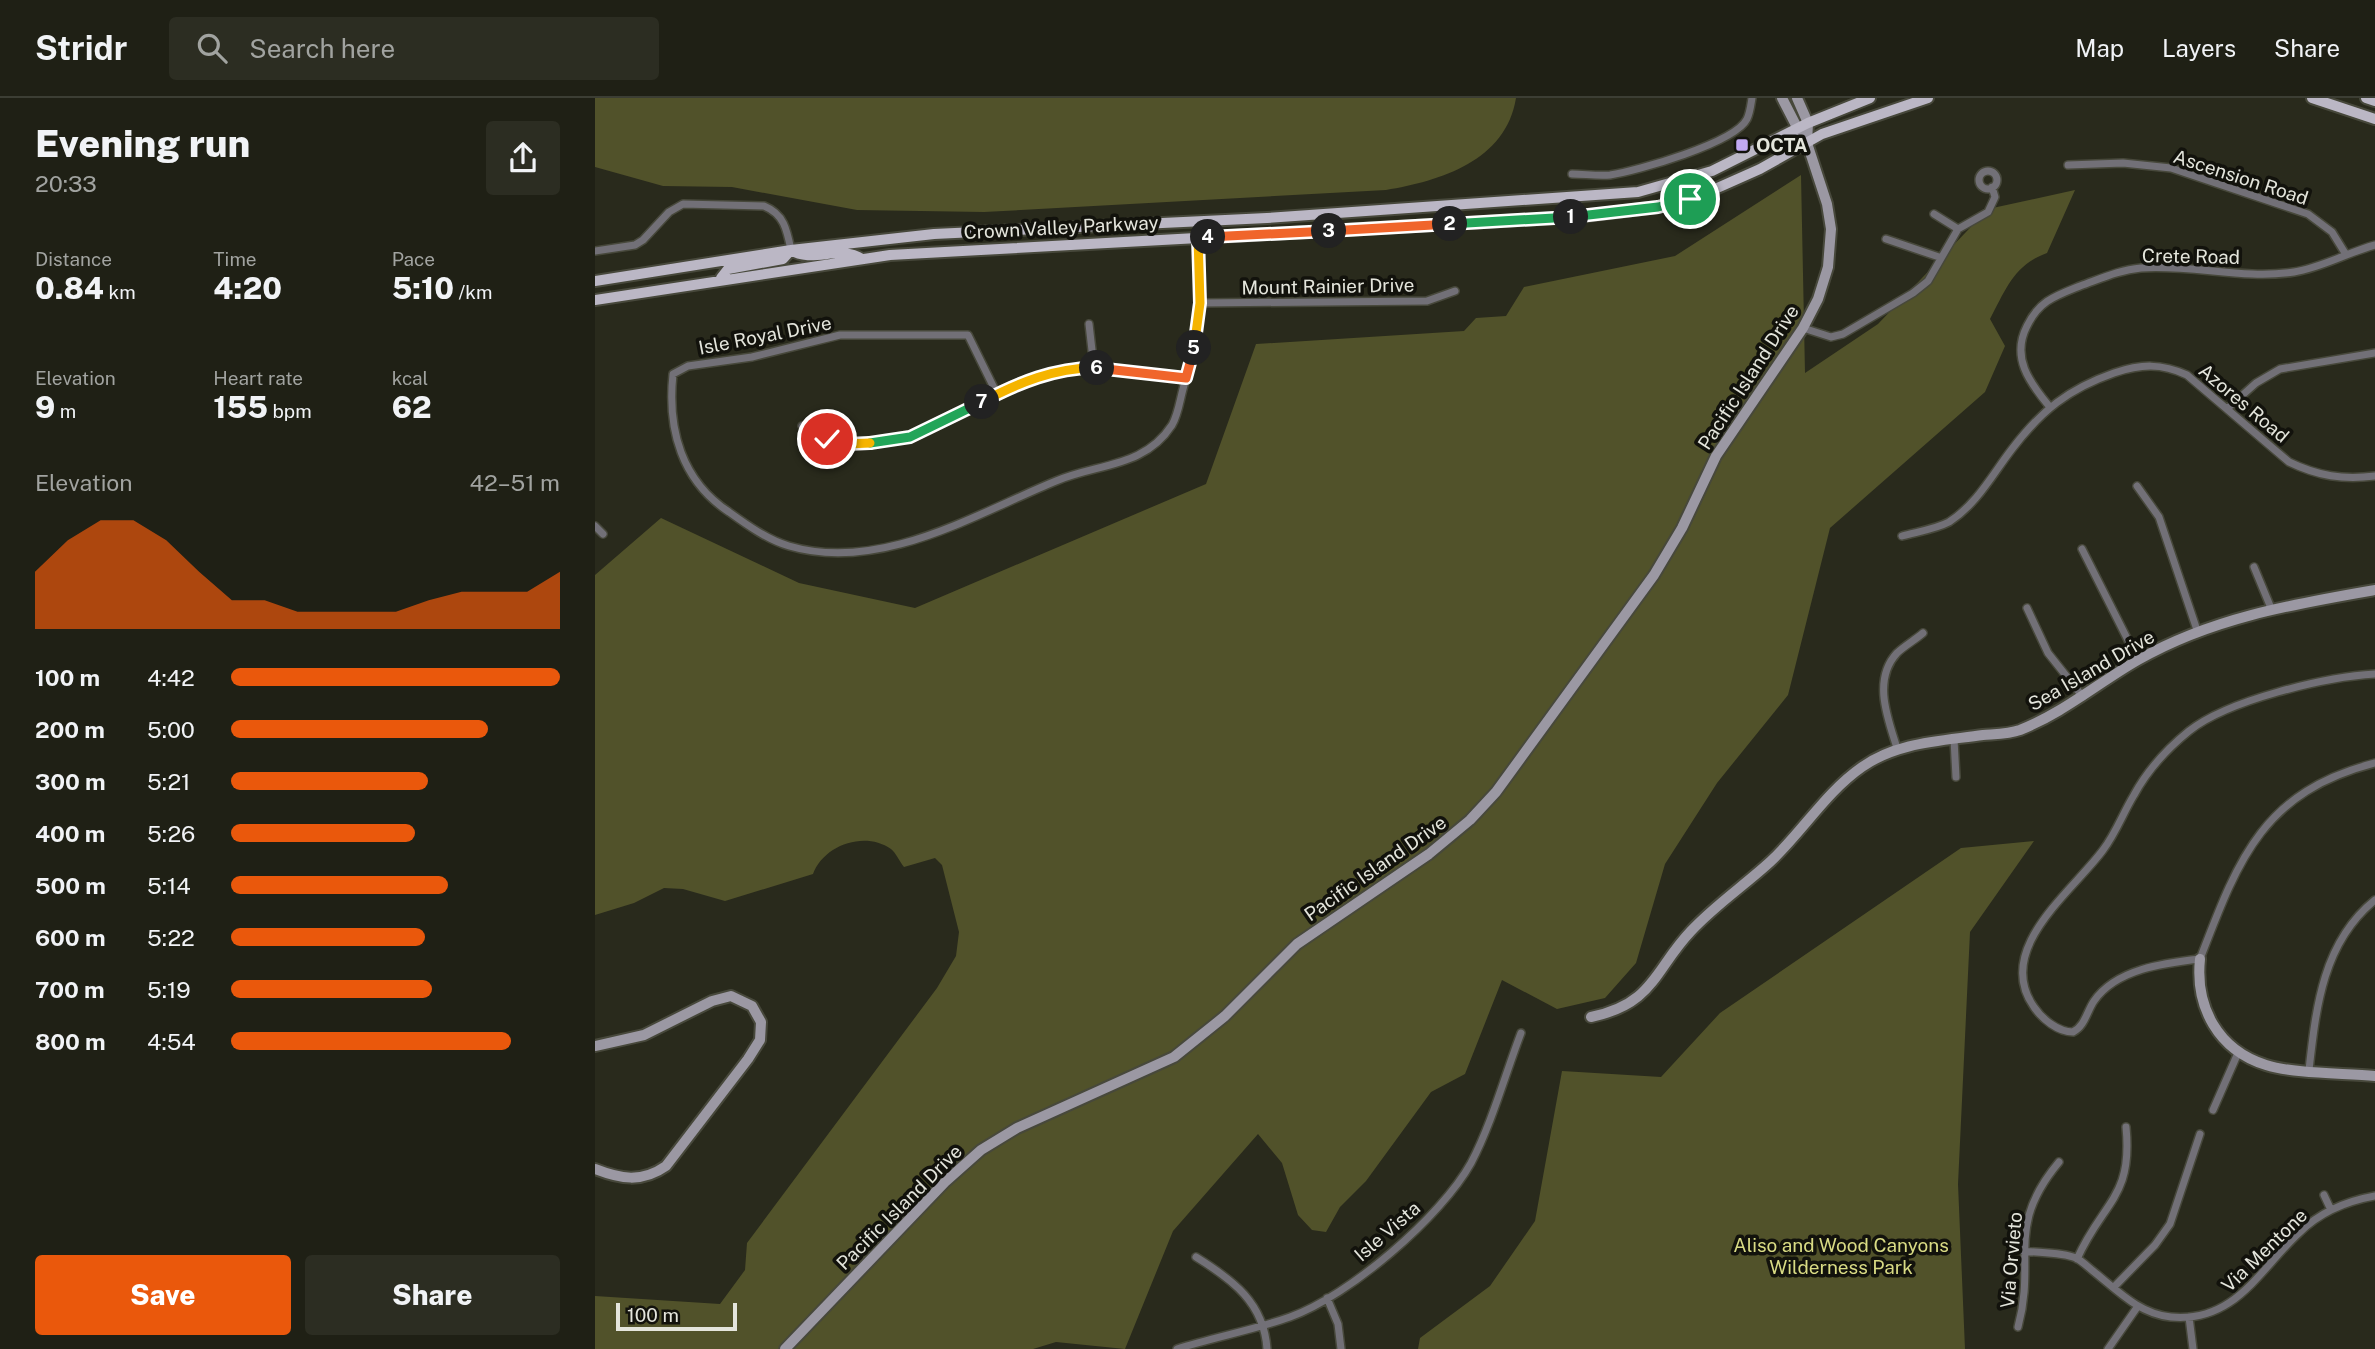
<!DOCTYPE html>
<html lang="en">
<head>
<meta charset="utf-8">
<style>
	:root { --surface:#1f2015; --page:#2c2d22; --text:#f1f3f6; --muted:#a1a3a0; --line:#3c3e34; --accent:#ea580c }
	body { margin:0; font-family:"Public Sans",sans-serif; background:var(--page); color:var(--text); height:100vh; display:flex; flex-direction:column; font-size:26px; white-space:nowrap }
	* { box-sizing:border-box; margin:0 }
	p { font-size:23px; color:var(--muted) }
	.icon { flex:none; width:38px; height:38px; fill:none; stroke:currentColor; stroke-width:2; stroke-linecap:round; stroke-linejoin:round }
	.map { position:relative; flex:1; overflow:hidden }
	.panel { display:flex; flex-direction:column; background:var(--surface); width:595px }
	.panel>* { flex:none }
	.scale { position:absolute; left:21px; bottom:18px; width:121px; box-sizing:border-box; padding-left:7px; border:4px solid #e4e5dc; border-top:0; font-size:19px; line-height:24px; white-space:nowrap; color:#e4e5dc; -webkit-text-stroke:5px #12120c; paint-order:stroke }
	.pin { position:absolute; display:grid; place-items:center; width:60px; height:60px; color:#fff; margin:-30px; border:4px solid #fff; border-radius:50%; box-shadow:0 2px 7px #0007 }
	.km { position:absolute; width:35px; height:35px; margin:-18px; border-radius:50%; background:#222; color:#fff; font-size:19px; line-height:35px; text-align:center }
	.round { display:grid; place-items:center; flex:none; width:74px; height:74px; border-radius:7px; background:var(--page) }
	.overview { display:flex; align-items:center; justify-content:space-between; height:119px; padding:0 35px }
	h1 { font-size:38px; font-weight:800; line-height:52px }
	.stats { display:grid; grid-template-columns:repeat(3,1fr); gap:10px; height:119px; padding:7px 35px }
	.stats div { display:grid; align-content:center }
	.stats b { font-size:30px; font-weight:800 }
	.stats small { font-size:19px; font-weight:400 }
	.stats p { font-size:19px }
	.chart { height:196px; padding:14px 35px }
	.chart p { display:flex; justify-content:space-between }
	.chart svg { width:100%; height:126px; margin-top:7px; fill:var(--accent); opacity:.7 }
	.cta { display:flex; gap:14px; margin-top:auto; padding:14px 35px }
	.cta a { flex:1; height:80px; border-radius:7px; background:var(--accent); color:#fff; font-size:28px; font-weight:800; line-height:80px; text-align:center }
	.cta a+a { background:var(--page); color:var(--text) }
	ul { padding:0 35px; list-style:none; font-size:23px }
	li { display:grid; grid-template-columns:112px 84px 1fr; align-items:center; height:52px }
	li i { height:18px; border-radius:9px; background:var(--accent) }
	header { display:flex; align-items:center; gap:42px; box-sizing:border-box; height:98px; padding:0 35px; background:var(--surface); border-bottom:2px solid var(--line) }
	header strong { font-size:33px }
	nav { display:flex; gap:38px; margin-inline-start:auto; font-size:24px }
	.search { width:490px; height:63px; background:var(--page); display:flex; align-items:center; gap:18px; box-sizing:border-box; padding:0 24px; border-radius:7px; color:var(--muted); font-size:26px }
	main { display:flex; flex:1; min-height:0 }
	.map>svg:first-child { display:block }
	.green { fill:#51522a }
	.lines { fill:none; stroke-linecap:round; stroke-linejoin:round }
	.street-casing { stroke:#47483b; stroke-width:10 }
	.secondary-casing { stroke:#47483b; stroke-width:14 }
	.primary-casing { stroke:#47483b; stroke-width:14 }
	.street { stroke:#727077; stroke-width:7 }
	.secondary { stroke:#9b98a3; stroke-width:10 }
	.primary { stroke:#bbb7c5; stroke-width:10 }
	.split-1-casing { stroke:#fff; stroke-width:14 }
	.split-2-casing { stroke:#fff; stroke-width:14 }
	.split-3-casing { stroke:#fff; stroke-width:14 }
	.split-4-casing { stroke:#fff; stroke-width:14 }
	.split-5-casing { stroke:#fff; stroke-width:14 }
	.split-6-casing { stroke:#fff; stroke-width:14 }
	.split-7-casing { stroke:#fff; stroke-width:14 }
	.split-8-casing { stroke:#fff; stroke-width:14 }
	.split-9-casing { stroke:#fff; stroke-width:14 }
	.split-1 { stroke:#22a559; stroke-width:9 }
	.split-2 { stroke:#22a559; stroke-width:9 }
	.split-3 { stroke:#f0652b; stroke-width:9 }
	.split-4 { stroke:#f0652b; stroke-width:9 }
	.split-5 { stroke:#f5b400; stroke-width:9 }
	.split-6 { stroke:#f0652b; stroke-width:9 }
	.split-7 { stroke:#f5b400; stroke-width:9 }
	.split-8 { stroke:#22a559; stroke-width:9 }
	.split-9 { stroke:#f5b400; stroke-width:9 }
	.poi-dot { fill:#c1a8f3; stroke:#12120c; stroke-width:2.5 }
	.labels { text-anchor:middle; stroke-width:7; stroke-linejoin:round; paint-order:stroke }
	.poi-label { font-size:19px; font-weight:bold; fill:#e4e5dc; stroke:#12120c; text-anchor:start }
	.street-label { font-size:19px; fill:#e4e5dc; stroke:#12120c }
	.park-label { font-size:19px; fill:#d9db84; stroke:#12120c }
</style>
</head>
<body>
<header>
<strong>Stridr</strong>
<div class="search"><svg class="icon" aria-label="search" viewBox="0 0 24 24"><circle cx="10" cy="10" r="6"/><path d="M15 15l6 6"/></svg>Search here</div>
<nav><a>Map</a><a>Layers</a><a>Share</a></nav>
</header>
<main>
<section class="panel">
<div class="overview"><div><h1>Evening run</h1><p>20:33</p></div><a class="round"><svg class="icon" aria-label="share" viewBox="0 0 24 24"><path d="M12 15V3M7 8l5-5 5 5M5 13v7h14v-7"/></svg></a></div>
<div class="stats">
<div><p>Distance</p><b>0.84<small> km</small></b></div>
<div><p>Time</p><b>4:20</b></div>
<div><p>Pace</p><b>5:10<small> /km</small></b></div>
</div>
<div class="stats">
<div><p>Elevation</p><b>9<small> m</small></b></div>
<div><p>Heart rate</p><b>155<small> bpm</small></b></div>
<div><p>kcal</p><b>62</b></div>
</div>
<div class="chart"><p><span>Elevation</span>42–51 m</p>
<svg viewBox="0 0 160 44" preserveAspectRatio="none"><path d="M0 44V24L10 13L20 6L30 6L40 13L50 24L60 34L70 34L80 38L90 38L100 38L110 38L120 34L130 31L140 31L150 31L160 24V44z"/></svg>
</div>
<ul>
<li><b>100 m</b>4:42<i style="width:100%"></i></li>
<li><b>200 m</b>5:00<i style="width:78%"></i></li>
<li><b>300 m</b>5:21<i style="width:60%"></i></li>
<li><b>400 m</b>5:26<i style="width:56%"></i></li>
<li><b>500 m</b>5:14<i style="width:66%"></i></li>
<li><b>600 m</b>5:22<i style="width:59%"></i></li>
<li><b>700 m</b>5:19<i style="width:61%"></i></li>
<li><b>800 m</b>4:54<i style="width:85%"></i></li>
</ul>
<div class="cta"><a>Save</a><a>Share</a></div>
</section>
<div class="map">
<svg width="1780" height="1251" viewBox="0 0 1780 1251">
	<rect width="100%" height="100%" fill="#292a1c"/>
	<path class="green" d="M 0,0 L 921,0 C 911,63 845,83 791,92 L 389,114 L 262,112 L 137,89 L 68,88 L 0,69 Z
		M 1206,77 L 1210,275 L 1283,226 L 1393,111 L 1480,92 L 1452,155 C 1419,167 1411,191 1395,221 L 1410,248 L 1390,294 L 1235,430 L 1193,597 L 1122,685 L 1070,766 L 1041,865 L 1010,900 L 962,911 L 907,882 L 870,976 L 836,994 L 771,1083 L 745,1109 L 731,1134 L 717,1132 L 703,1117 L 687,1065 L 663,1036 L 578,1133 L 530,1251 L 461,1244 L 438,1251 L 0,1251 L 0,1198 L 125,1206 L 150,1172 L 152,1145 L 342,890 L 361,858 L 364,834 L 347,767 L 340,760 L 309,769 C 305,764 301,755 296,751 C 269,732 228,748 218,776 L 130,803 L 88,791 L 69,790 L 39,805 L 0,817 L 0,477 L 66,420 L 204,485 L 320,510 L 611,386 L 661,246 L 869,233 L 881,220 L 911,218 L 929,189 L 1080,158 Z
		M 1439,743 L 1375,834 L 1363,1086 L 1370,1251 L 823,1251 L 825,1240 L 895,1188 L 940,1123 L 967,973 L 1066,979 L 1125,915 L 1366,750 Z"/>
	<g class="lines">
		<g class="street-casing">
			<path id="street" d="M 1473,67 L 1528,65 L 1576,70 L 1713,116 L 1737,134 L 1750,155
				M1384 82a9 9 0 1 1 18 0a9 9 0 1 1-18 0Z
				M 977,76 C 989,76 1002,78 1015,77 C 1042,73 1140,45 1152,21 C 1155,15 1156,6 1157,0
				M 1339,116 L 1363,131
				M 1291,141 L 1344,159
				M 0,153 L 40,147 L 48,142 L 74,114 L 88,106 L 169,108 C 189,116 192,132 196,152
				M 605,205 L 832,203 L 860,193
				M 494,226 L 499,270
				M 1208,230 L 1236,239 L 1248,236 L 1318,195 L 1333,183 L 1363,131 L 1393,114 L 1400,99 L 1397,89
				M 402,296 L 373,237 L 245,237 L 157,259 L 93,268 L 78,276 C 72,332 87,383 134,414 C 152,427 173,442 194,448 C 286,475 380,416 461,383 C 503,365 549,370 577,327 C 583,317 585,302 588,291 C 603,240 606,193 603,139
				M 1454,308 C 1434,284 1416,259 1432,228 C 1444,203 1460,198 1485,188 C 1505,181 1524,172 1546,170 C 1596,166 1649,182 1699,174 C 1726,170 1754,154 1780,147
				M 1633,310 L 1661,285 L 1685,271 L 1780,255
				M 207,328 C 303,382 360,300 447,277 C 495,265 543,275 591,280
				M 1542,388 L 1564,419 L 1603,535
				M 0,428 L 8,436
				M 1307,438 C 1321,434 1341,431 1354,424 C 1382,406 1397,377 1417,351 C 1446,313 1473,291 1519,275 C 1546,266 1566,265 1592,277 L 1694,364 C 1723,378 1748,382 1780,378
				M 1487,451 L 1543,562
				M 1659,469 L 1676,510
				M 1432,510 L 1453,555 L 1488,599
				M 1780,576 C 1730,579 1633,602 1594,633 C 1573,650 1552,673 1539,697 C 1528,715 1521,735 1508,752 C 1478,793 1398,851 1439,909 C 1447,921 1463,934 1478,934 C 1490,928 1492,913 1499,903 C 1521,871 1569,865 1605,861 C 1643,762 1667,694 1780,665
				M 1359,641 L 1361,679
				M 1302,650 C 1293,621 1277,582 1302,555 C 1309,548 1320,542 1328,535
				M 1714,972 C 1721,909 1728,844 1780,802
				M 1618,1012 L 1643,955
				M 1729,1097 L 1736,1112
				M 1428,1153 C 1445,1155 1466,1154 1481,1160 C 1487,1163 1493,1169 1498,1173 C 1522,1192 1544,1216 1576,1219 C 1640,1225 1664,1172 1704,1135 C 1725,1114 1752,1103 1780,1098
				M 601,1159 C 638,1182 669,1205 672,1251
				M 1482,1161 C 1508,1103 1538,1100 1531,1029
				M 1519,1189 L 1560,1147 L 1575,1126 L 1605,1036
				M 732,1200 L 743,1226 L 746,1251
				M 1594,1219 L 1598,1251
				M 1423,1229 C 1442,1159 1409,1130 1464,1064
				M 582,1251 C 619,1239 659,1232 695,1219 C 754,1198 846,1119 876,1065 C 897,1025 910,977 926,935
				M 1513,1251 L 1543,1208"/>
		</g>
		<g class="secondary-casing">
			<path id="secondary" d="M 1187,0 L 1206,37
				M 1605,861 C 1600,909 1623,952 1671,967 C 1700,976 1749,975 1780,978
				M 996,919 C 1059,906 1059,872 1096,833 C 1120,807 1150,787 1176,763 C 1208,733 1231,694 1267,669 C 1302,644 1347,643 1388,637 C 1400,636 1414,636 1425,632 C 1468,615 1503,585 1543,562 C 1616,520 1699,506 1780,492
				M 0,948 L 49,937 L 117,903 L 136,898 L 157,908 L 166,924 L 165,942 L 153,961 L 71,1068 C 47,1085 25,1081 0,1071
				M 190,1251 L 350,1084 L 386,1052 L 422,1030 L 579,959 L 630,918 L 702,846 L 834,756 L 875,722 L 901,694 L 1059,477 L 1087,430 L 1121,358 L 1208,230 L 1223,201 L 1233,169 L 1236,131 L 1232,106 L 1212,45 L 1213,25 L 1202,0"/>
		</g>
		<g class="primary-casing">
			<path id="primary" d="M 1717,0 L 1780,21
				M 1771,0 L 1780,3
				M 196,152 C 218,166 244,146 267,161
				M 126,180 L 133,171 L 188,161 L 196,152
				M 0,183 L 196,152 L 339,136 L 672,120 L 1043,94 L 1117,73 L 1213,25 L 1275,0
				M 0,202 L 295,157 L 982,119 L 1063,109 L 1111,95 L 1165,71 L 1227,36 L 1333,0"/>
		</g>
		<use href="#street" class="street"/>
		<use href="#secondary" class="secondary"/>
		<use href="#primary" class="primary"/>
	</g>
	<g class="lines">
		<g class="split-1-casing">
			<path id="split-1" d="M 976,119 L 1063,109 L 1095,101"/>
		</g>
		<g class="split-2-casing">
			<path id="split-2" d="M 855,126 L 976,119"/>
		</g>
		<g class="split-3-casing">
			<path id="split-3" d="M 734,133 L 855,126"/>
		</g>
		<g class="split-4-casing">
			<path id="split-4" d="M 613,139 L 734,133"/>
		</g>
		<g class="split-5-casing">
			<path id="split-5" d="M 599,250 L 605,205 L 603,139 L 613,139"/>
		</g>
		<g class="split-6-casing">
			<path id="split-6" d="M 502,270 L 591,280 L 599,250"/>
		</g>
		<g class="split-7-casing">
			<path id="split-7" d="M 387,304 C 423,285 461,269 502,270"/>
		</g>
		<g class="split-8-casing">
			<path id="split-8" d="M 275,345 L 315,339 L 387,304"/>
		</g>
		<g class="split-9-casing">
			<path id="split-9" d="M 232,341 L 252,346 L 275,345"/>
		</g>
		<use href="#split-1" class="split-1"/>
		<use href="#split-2" class="split-2"/>
		<use href="#split-3" class="split-3"/>
		<use href="#split-4" class="split-4"/>
		<use href="#split-5" class="split-5"/>
		<use href="#split-6" class="split-6"/>
		<use href="#split-7" class="split-7"/>
		<use href="#split-8" class="split-8"/>
		<use href="#split-9" class="split-9"/>
	</g>
	<rect class="poi-dot" x="1140" y="40" width="14" height="14" rx="3.5"/>
	<g class="labels">
		<g class="poi-label">
			<text x="1161" y="54">OCTA</text>
		</g>
		<g class="street-label">
			<text transform="translate(1646 79) rotate(18)" y="7">Ascension Road</text>
			<text transform="translate(466 129) rotate(-3)" y="7">Crown Valley Parkway</text>
			<text transform="translate(1596 158) rotate(1)" y="7">Crete Road</text>
			<text transform="translate(733 188) rotate(-1)" y="7">Mount Rainier Drive</text>
			<text transform="translate(170 237) rotate(-11)" y="7">Isle Royal Drive</text>
			<text transform="translate(1153 279) rotate(-57)" y="7">Pacific Island Drive</text>
			<text transform="translate(1649 305) rotate(40)" y="7">Azores Road</text>
			<text transform="translate(1496 572) rotate(-30)" y="7">Sea Island Drive</text>
			<text transform="translate(780 770) rotate(-35)" y="7">Pacific Island Drive</text>
			<text transform="translate(304 1109) rotate(-45)" y="7">Pacific Island Drive</text>
			<text transform="translate(792 1133) rotate(-41)" y="7">Isle Vista</text>
			<text transform="translate(1669 1152) rotate(-44)" y="7">Via Mentone</text>
			<text transform="translate(1416 1162) rotate(-85)" y="7">Via Orvieto</text>
		</g>
		<g class="park-label">
			<text x="1246" y="1154">Aliso and Wood Canyons<tspan x="1246" dy="22">Wilderness Park</tspan></text>
		</g>
	</g>
</svg>
<div class="scale">100 m</div>
<div class="pin" style="left:1095px;top:101px;background:#1e9e55"><svg class="icon" aria-label="arrive" viewBox="0 0 24 24"><path d="M6 21V4h12l-3 4 3 4H6"/></svg></div>
<div class="pin" style="left:232px;top:341px;background:#d93025"><svg class="icon" aria-label="check" viewBox="0 0 24 24"><path d="M5 12l5 5 9-10"/></svg></div>
<b class="km" style="left:976px;top:119px">1</b>
<b class="km" style="left:855px;top:126px">2</b>
<b class="km" style="left:734px;top:133px">3</b>
<b class="km" style="left:613px;top:139px">4</b>
<b class="km" style="left:599px;top:250px">5</b>
<b class="km" style="left:502px;top:270px">6</b>
<b class="km" style="left:387px;top:304px">7</b>
</div>
</main>
</body>
</html>
